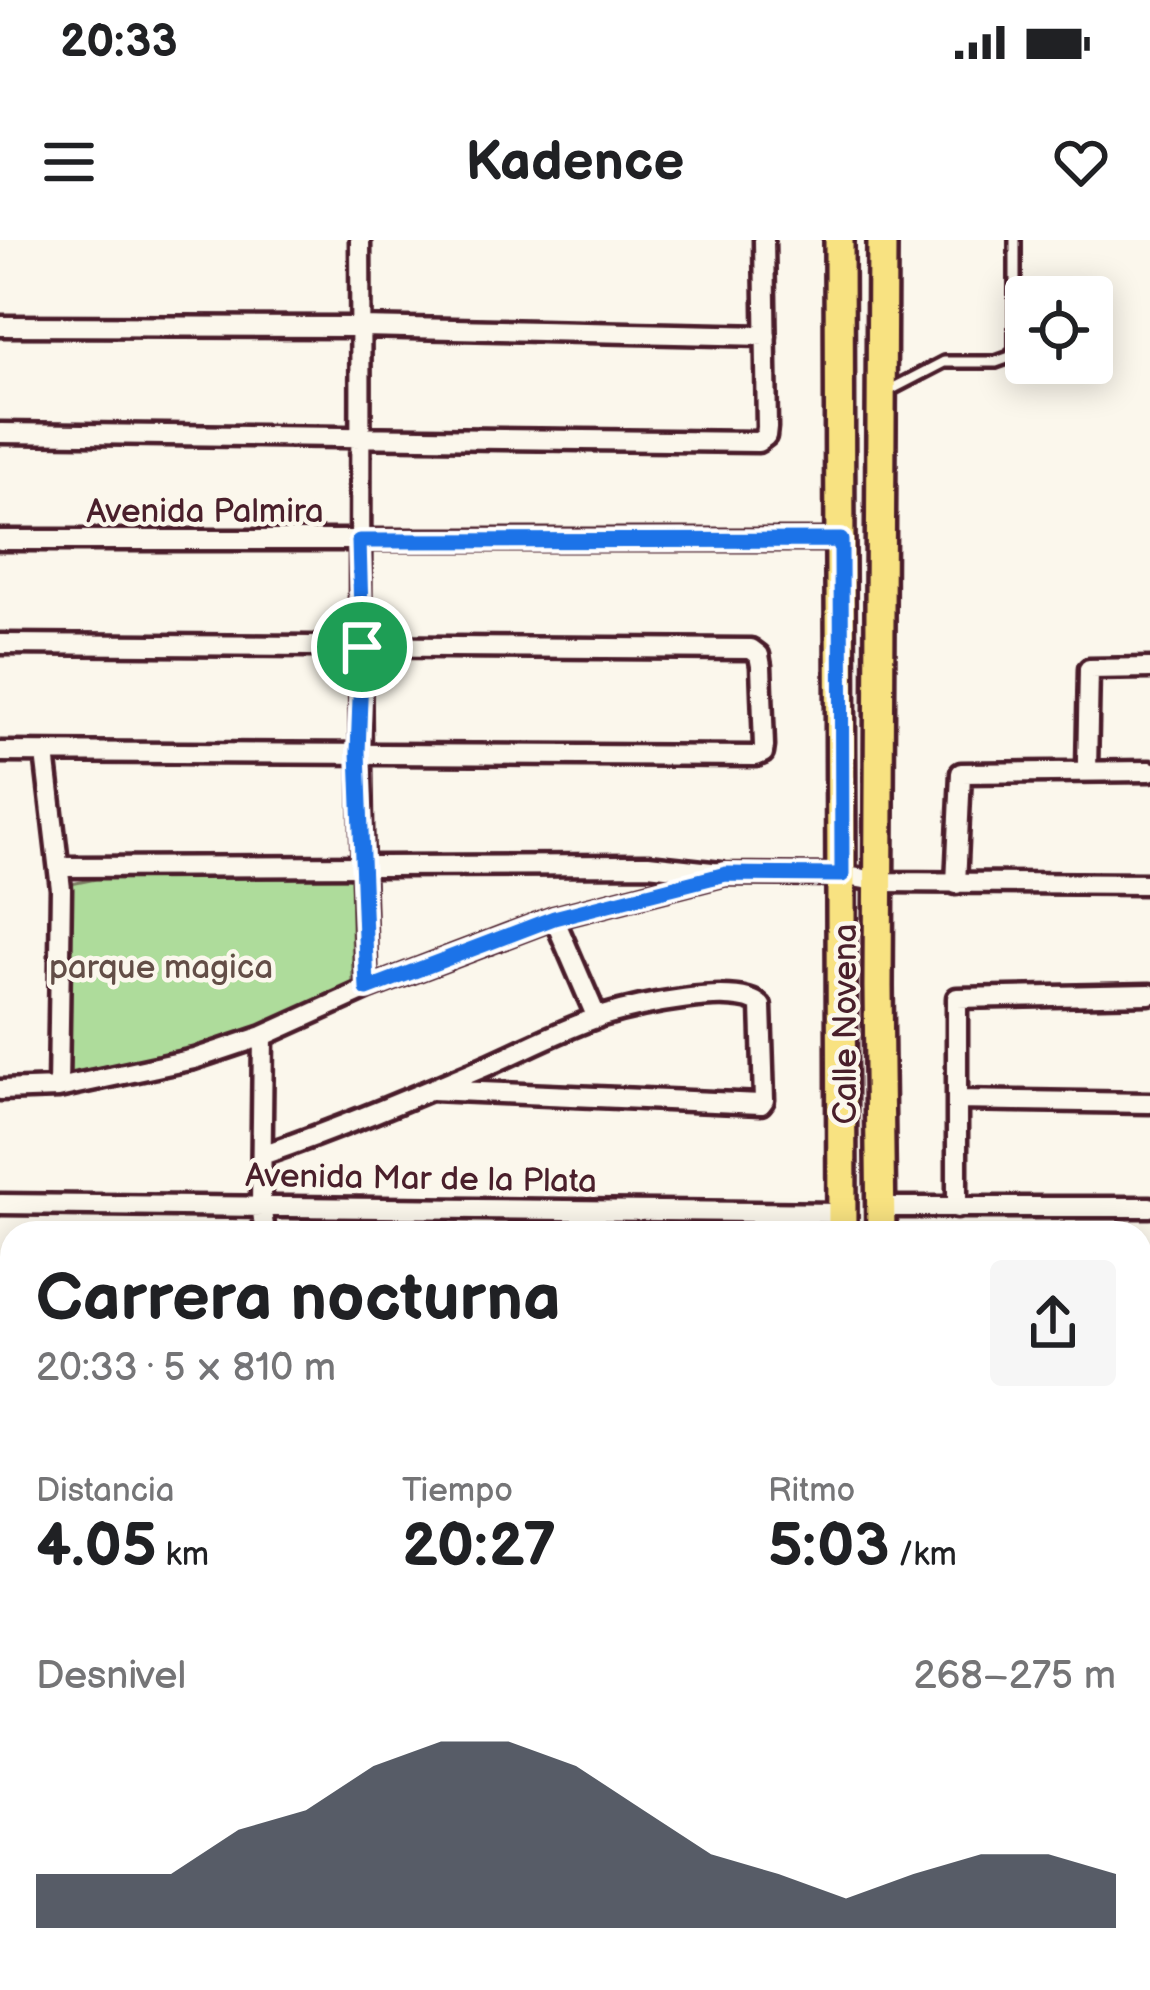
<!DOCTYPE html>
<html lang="es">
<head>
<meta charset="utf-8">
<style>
	:root { --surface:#fff; --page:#f6f6f6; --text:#202124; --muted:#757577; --accent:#111827 }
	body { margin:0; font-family:"Balsamiq Sans",sans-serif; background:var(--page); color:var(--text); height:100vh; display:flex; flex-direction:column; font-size:45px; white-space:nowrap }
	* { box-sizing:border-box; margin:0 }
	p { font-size:39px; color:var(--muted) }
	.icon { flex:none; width:66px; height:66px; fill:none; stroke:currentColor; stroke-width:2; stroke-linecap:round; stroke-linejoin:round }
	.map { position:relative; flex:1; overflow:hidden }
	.side { position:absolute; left:0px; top:981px; width:1152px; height:771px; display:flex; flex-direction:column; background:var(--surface); border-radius:36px 36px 0 0; box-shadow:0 6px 30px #0003 }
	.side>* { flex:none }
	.buttons { position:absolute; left:1005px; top:36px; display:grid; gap:24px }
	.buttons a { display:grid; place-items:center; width:108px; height:108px; border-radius:12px; background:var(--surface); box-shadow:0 6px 30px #0003; font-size:60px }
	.pin { position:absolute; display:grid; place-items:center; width:102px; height:102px; color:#fff; margin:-51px; border:6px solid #fff; border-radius:50%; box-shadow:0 3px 12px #0007 }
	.round { display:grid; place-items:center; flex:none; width:126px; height:126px; border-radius:12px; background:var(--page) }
	.headline { display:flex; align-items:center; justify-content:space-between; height:204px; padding:0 36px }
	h1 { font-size:66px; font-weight:800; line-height:90px }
	.figures { display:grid; grid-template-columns:repeat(3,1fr); gap:18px; height:204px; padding:12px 36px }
	.figures div { display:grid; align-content:center }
	.figures b { font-size:60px; font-weight:800 }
	.figures small { font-size:33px; font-weight:400 }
	.figures p { font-size:33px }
	.chart { height:336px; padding:24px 36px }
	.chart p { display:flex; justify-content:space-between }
	.chart svg { width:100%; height:216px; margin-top:12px; fill:var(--accent); opacity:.7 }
	.status { display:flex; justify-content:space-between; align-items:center; height:84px; padding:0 60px; background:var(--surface); direction:ltr }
	.status svg { height:33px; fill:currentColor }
	header { display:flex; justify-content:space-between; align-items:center; height:156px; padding:0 36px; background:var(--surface); font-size:54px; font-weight:800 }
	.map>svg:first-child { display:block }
	.built { fill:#eee0e4 }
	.green { fill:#aedc9b; stroke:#7c7e63; stroke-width:3 }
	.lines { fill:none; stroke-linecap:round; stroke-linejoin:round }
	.service-casing { stroke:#4a1f2b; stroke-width:18 }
	.minor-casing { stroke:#4a1f2b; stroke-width:27 }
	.primary-casing { stroke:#4a1f2b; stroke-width:36 }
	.service { stroke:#fbf7ec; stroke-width:9 }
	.minor { stroke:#fbf7ec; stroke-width:18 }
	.primary { stroke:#f8e281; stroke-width:27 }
	.route-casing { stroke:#fff; stroke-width:24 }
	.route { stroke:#1a73e8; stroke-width:15 }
	.labels { text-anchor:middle; stroke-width:9; stroke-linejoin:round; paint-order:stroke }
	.street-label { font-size:33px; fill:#4a1f2b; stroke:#fbf7ec }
	.park-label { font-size:33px; fill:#634e47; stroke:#fbf7ec }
</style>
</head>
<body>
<div class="status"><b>20:33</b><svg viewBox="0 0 49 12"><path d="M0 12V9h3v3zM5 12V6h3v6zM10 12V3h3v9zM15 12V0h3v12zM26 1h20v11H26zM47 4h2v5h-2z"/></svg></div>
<header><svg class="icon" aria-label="menu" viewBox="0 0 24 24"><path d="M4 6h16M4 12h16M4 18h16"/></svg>Kadence<svg class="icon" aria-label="heart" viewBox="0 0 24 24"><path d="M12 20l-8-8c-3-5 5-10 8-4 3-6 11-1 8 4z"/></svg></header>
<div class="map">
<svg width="1150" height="1750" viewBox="0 0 1150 1750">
	<rect width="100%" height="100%" fill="#fbf7ec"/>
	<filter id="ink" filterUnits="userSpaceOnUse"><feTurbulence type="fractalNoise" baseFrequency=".00833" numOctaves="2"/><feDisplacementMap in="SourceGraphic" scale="24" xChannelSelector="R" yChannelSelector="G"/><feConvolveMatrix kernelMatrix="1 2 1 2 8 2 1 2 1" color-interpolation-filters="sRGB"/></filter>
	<g filter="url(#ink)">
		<path class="built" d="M 1140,1025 L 1150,1025 L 1150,1258 L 1140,1258 Z"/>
		<path class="green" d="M 351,635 L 353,749 L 204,808 L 68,833 L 71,644 L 96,639 Z"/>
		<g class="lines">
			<g class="service-casing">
				<path id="service" d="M 886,152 L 944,122 L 996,122 L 1010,117 L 1015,108 L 1015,0
					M 1140,1049 L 1150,1052
					M 1140,1094 L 1150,1082
					M 1140,1252 L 1150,1252"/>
			</g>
			<g class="minor-casing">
				<path id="minor" d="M 360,0 C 362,250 356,499 367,749
					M 0,86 L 361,87 L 766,96
					M 0,193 L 758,202 L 766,196 L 767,187 L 764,0
					M 0,300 L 841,300
					M 0,404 L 751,409 L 759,415 L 761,426 L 764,506 L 763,513 L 756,516 L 0,512
					M 45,513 L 61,649 L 58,848
					M 1087,530 L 1089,429 L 1150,428
					M 60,627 L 648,625 L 721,633
					M 956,644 L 961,533 L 1150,531
					M 554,678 L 597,778
					M 263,796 L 261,965 L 265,993
					M 0,850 L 58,848 L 194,819 L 263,796 L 367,749 L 554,678 L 726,634 L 842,635 L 881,642 L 1150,644
					M 957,860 L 1150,863
					M 262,915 C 338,889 411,858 484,827 C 523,810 562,789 602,776 C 632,767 740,742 761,766 L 764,860 L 761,864 L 432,850
					M 0,964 L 842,973
					M 880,967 L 1150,967
					M 957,968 L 957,758 L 1150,754
					M 0,1076 L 12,1076
					M 1140,1315 L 1150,1316
					M 0,1327 L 12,1327
					M 1140,1333 L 1150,1334
					M 0,1381 L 12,1381
					M 0,1471 L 12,1471
					M 0,1539 L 12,1539
					M 0,1633 L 12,1625
					M 0,1703 L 12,1703
					M 304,1740 L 304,1750
					M 415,1740 L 416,1750
					M 540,1750 L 540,1740
					M 640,1750 L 640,1740"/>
			</g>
			<g class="primary-casing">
				<path id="primary" d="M 839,0 L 842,993
					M 881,993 L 878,747 L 882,0
					M 992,1740 L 994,1750
					M 1031,1740 L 1033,1750"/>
			</g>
			<use href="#service" class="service"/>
			<use href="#minor" class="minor"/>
			<use href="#primary" class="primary"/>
		</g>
	</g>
	<g class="lines" filter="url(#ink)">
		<g class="route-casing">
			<path id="route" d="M 841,300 L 842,635 L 726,634 L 554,678 L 367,749 L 358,512 L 362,407 L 359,301 Z"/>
		</g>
		<use href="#route" class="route"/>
	</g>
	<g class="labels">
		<g class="street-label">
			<text x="205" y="282">Avenida Palmira</text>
			<text transform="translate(844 784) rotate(-90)" y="12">Calle Novena</text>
			<text transform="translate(421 937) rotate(1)" y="12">Avenida Mar de la Plata</text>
		</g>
		<g class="park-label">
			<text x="161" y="738">parque magica</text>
		</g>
	</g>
</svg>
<div class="buttons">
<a><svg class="icon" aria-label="locate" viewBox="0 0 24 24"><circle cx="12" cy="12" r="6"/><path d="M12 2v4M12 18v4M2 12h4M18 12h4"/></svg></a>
</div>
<div class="pin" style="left:362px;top:407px;background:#1e9e55"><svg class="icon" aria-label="arrive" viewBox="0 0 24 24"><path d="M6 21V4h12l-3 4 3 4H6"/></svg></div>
<section class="side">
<div class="headline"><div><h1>Carrera nocturna</h1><p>20:33 · 5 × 810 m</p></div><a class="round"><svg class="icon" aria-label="share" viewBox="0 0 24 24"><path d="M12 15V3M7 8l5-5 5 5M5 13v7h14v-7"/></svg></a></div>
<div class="figures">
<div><p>Distancia</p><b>4.05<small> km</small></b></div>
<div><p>Tiempo</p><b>20:27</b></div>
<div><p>Ritmo</p><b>5:03<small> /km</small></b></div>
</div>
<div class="chart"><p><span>Desnivel</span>268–275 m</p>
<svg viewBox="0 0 160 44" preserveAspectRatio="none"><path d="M0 44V33L10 33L20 33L30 24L40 20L50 11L60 6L70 6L80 11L90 20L100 29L110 33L120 38L130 33L140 29L150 29L160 33V44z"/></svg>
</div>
</section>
</div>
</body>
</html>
